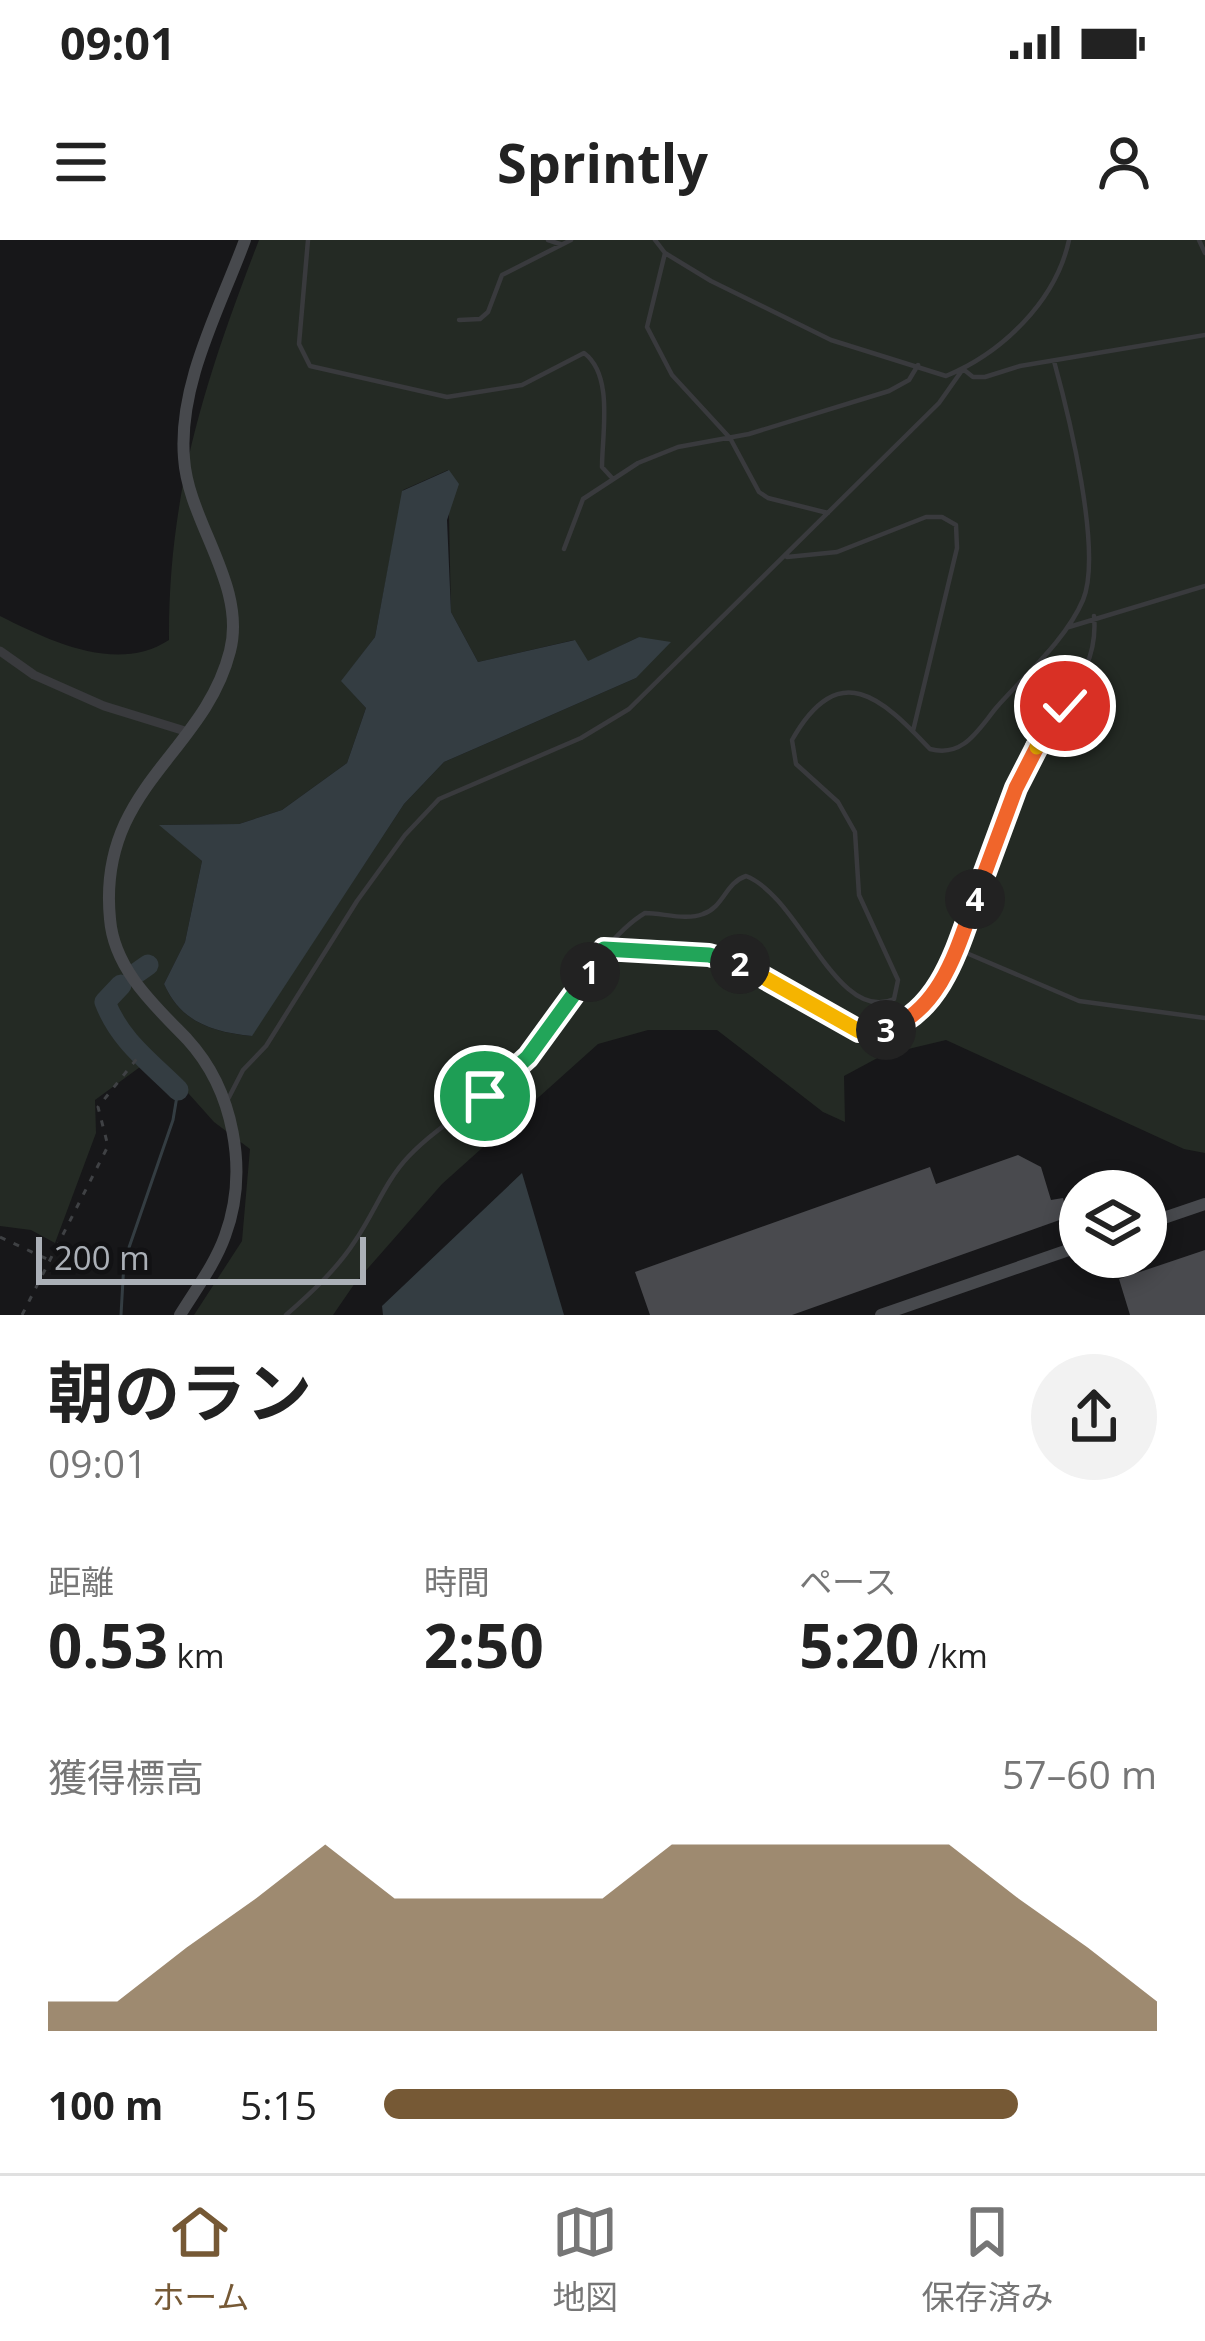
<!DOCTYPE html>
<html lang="ja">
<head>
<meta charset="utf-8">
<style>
	:root { --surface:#fff; --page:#f2f2f2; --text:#222; --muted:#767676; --line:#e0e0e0; --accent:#765935 }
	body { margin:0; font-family:"Open Sans","Noto Sans JP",sans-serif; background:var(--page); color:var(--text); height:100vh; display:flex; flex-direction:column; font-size:45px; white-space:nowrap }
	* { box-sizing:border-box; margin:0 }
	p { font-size:39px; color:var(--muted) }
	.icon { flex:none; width:66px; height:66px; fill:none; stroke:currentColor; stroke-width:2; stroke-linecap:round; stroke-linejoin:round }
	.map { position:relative; height:1075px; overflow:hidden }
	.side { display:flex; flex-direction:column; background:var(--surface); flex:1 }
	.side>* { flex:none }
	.buttons { position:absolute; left:1059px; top:930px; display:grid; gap:24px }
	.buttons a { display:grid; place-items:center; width:108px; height:108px; border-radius:50%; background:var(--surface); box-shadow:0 6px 18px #0003; font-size:60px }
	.scale { position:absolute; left:36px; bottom:30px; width:330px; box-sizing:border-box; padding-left:12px; border:6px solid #abb0b7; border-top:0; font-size:33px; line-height:42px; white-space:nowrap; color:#abb0b7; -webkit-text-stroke:9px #121214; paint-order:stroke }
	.pin { position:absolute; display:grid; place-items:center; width:102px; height:102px; color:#fff; margin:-51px; border:6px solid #fff; border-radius:50%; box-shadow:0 3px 12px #0007 }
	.km { position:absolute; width:60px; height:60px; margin:-30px; border-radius:50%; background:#222; color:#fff; font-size:33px; line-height:60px; text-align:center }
	.round { display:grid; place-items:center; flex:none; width:126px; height:126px; border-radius:63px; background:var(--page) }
	.summary { display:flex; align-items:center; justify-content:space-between; height:204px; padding:0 48px }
	h1 { font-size:66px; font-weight:700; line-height:90px }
	.metrics { display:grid; grid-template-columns:repeat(3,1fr); gap:18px; height:204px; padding:12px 48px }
	.metrics div { display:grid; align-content:center }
	.metrics b { font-size:60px; font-weight:700 }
	.metrics small { font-size:33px; font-weight:400 }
	.metrics p { font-size:33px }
	.chart { height:336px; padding:24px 48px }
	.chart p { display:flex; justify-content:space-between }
	.chart svg { width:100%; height:216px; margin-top:12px; fill:var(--accent); opacity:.7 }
	ul { padding:0 48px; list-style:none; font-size:39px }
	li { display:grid; grid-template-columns:192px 144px 1fr; align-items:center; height:90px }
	li i { height:30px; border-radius:15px; background:var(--accent) }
	.status { display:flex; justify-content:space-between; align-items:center; height:84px; padding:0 60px; background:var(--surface); direction:ltr }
	.status svg { height:33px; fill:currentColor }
	header { display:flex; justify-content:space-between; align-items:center; height:156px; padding:0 48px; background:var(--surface); font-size:54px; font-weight:700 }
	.dock { display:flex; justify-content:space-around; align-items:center; height:168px; border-top:3px solid var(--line); background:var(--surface); font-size:33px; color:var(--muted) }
	.dock a { display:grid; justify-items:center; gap:6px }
	.dock .current { color:var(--accent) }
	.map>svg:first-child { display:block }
	.green { fill:#242a24; fill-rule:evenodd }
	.water { fill:#343d42 }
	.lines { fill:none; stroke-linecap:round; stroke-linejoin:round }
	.stream { stroke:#343d42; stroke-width:3 }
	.river { stroke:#343d42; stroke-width:21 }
	.building { fill:#494a4e }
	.path { stroke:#3f4144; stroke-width:3; stroke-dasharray:6 9; stroke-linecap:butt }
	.lane { stroke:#393a3d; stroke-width:4.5 }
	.street { stroke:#393a3d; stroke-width:9 }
	.secondary { stroke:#47494d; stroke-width:12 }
	.split-1-casing { stroke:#fff; stroke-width:24 }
	.split-2-casing { stroke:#fff; stroke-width:24 }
	.split-3-casing { stroke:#fff; stroke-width:24 }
	.split-4-casing { stroke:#fff; stroke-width:24 }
	.split-5-casing { stroke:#fff; stroke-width:24 }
	.split-6-casing { stroke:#fff; stroke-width:24 }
	.split-1 { stroke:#22a559; stroke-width:15 }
	.split-2 { stroke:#22a559; stroke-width:15 }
	.split-3 { stroke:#f5b400; stroke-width:15 }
	.split-4 { stroke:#f0652b; stroke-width:15 }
	.split-5 { stroke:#f0652b; stroke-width:15 }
	.split-6 { stroke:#f5b400; stroke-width:15 }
</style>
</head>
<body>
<div class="status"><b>09:01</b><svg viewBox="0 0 49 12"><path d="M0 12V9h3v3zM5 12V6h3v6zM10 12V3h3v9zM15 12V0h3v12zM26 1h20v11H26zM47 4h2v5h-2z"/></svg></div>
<header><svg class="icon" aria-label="menu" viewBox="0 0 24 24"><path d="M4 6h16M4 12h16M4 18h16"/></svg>Sprintly<svg class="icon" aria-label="person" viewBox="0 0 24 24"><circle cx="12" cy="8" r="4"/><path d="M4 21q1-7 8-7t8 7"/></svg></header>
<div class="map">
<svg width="1205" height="1075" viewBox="0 0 1205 1075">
	<rect width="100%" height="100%" fill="#171719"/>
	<path class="green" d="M 259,0 L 1205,0 L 1205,913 L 1184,909 L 946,800 L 883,815 L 844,836 L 845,882 L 823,872 L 717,790 L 648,790 L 598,804 L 442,944 L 355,1043 L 333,1075 L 194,1075 L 242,1001 L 250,909 L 214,882 L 155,816 L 95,860 L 96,893 L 55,1003 L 31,990 L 0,986 L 0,376 C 50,401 117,434 169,400 C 168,252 206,137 259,0 ZM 448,230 L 451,372 L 478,422 L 574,400 L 587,422 L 639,397 L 636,438 L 444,522 L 404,564 L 251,796 C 212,792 181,782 164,744 L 185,702 L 202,621 L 161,585 L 239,584 L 282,570 L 347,523 L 366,468 L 342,441 L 375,397 L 403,250 Z"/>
	<path class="water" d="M 449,230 L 459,244 L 447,280 L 451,372 L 478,422 L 575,400 L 588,421 L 639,397 L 671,402 L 636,438 L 444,522 L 404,564 L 252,796 C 212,792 181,782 164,744 L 185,702 L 202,621 L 159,585 L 239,584 L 282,570 L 347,523 L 366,468 L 341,441 L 375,397 L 402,251 Z
		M 522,933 L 564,1075 L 383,1075 L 382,1066 Z"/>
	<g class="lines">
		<path class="stream" d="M 121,1075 L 124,1022 L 173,880 L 178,850"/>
		<path class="river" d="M 138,732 L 148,725
			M 121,745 L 105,762 C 120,801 150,822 178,850"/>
	</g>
	<path class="building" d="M 1018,915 L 1041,927 L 1051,960 L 1063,958 L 1068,977 L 792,1075 L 650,1075 L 635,1032 L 930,927 L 936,944 Z
		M 1205,1010 L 1205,1075 L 1130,1075 L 1119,1039 Z"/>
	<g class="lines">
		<path class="path" d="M 0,997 L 49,1020
			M 22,1075 L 108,906 L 98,867 L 139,816"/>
		<path class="lane" d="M 308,0 L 299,104 L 310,126 L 447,157 L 522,145 L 584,113 C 614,135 602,194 602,227 L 613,239
			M 548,0 L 560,4
			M 655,0 L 665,13 L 711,41 L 831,100 L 946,136 C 1002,113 1056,61 1069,0
			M 1199,0 L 1205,13
			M 665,13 L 647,87 L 672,135 L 730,198 L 759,252 L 768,258 L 828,273
			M 459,80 L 480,79 L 488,72 L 502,35 L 571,0
			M 963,129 L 973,137 L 985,137 L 1020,126 L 1205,95
			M 564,309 L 583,259 L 638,223 L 678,207 L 749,194 L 889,151 L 909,140 L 918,125
			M 787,317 L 837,312 L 926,277 L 942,277 L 956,285 L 957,308 L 913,491
			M 1069,387 L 1205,346
			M 604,709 L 727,719 L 754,729 L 859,791 C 883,797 907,784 924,767 C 953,736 964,689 978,651 C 996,599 1013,547 1042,499 C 1066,458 1099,428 1094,376
			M 957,709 L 1079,761 L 1205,778
			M 226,863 L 243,830 L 266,806 L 357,661 L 405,595 L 439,559 L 581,498 L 629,469 L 939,163 L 963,129
			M 286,1075 C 311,1053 337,1029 355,1001 C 375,972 385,941 409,916 C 446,877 496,857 529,815 C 563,773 601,699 645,673 C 663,673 686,681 703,674 C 724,667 725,643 746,636 C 800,657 837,785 894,759 L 898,740 L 859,655 L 855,592 L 838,562 L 796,524 L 792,500 C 839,417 882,458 930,509 C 963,518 978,490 996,468 C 1024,436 1066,400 1083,360 C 1103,312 1068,172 1054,121"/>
		<path class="street" d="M 0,411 L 34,435 L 104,466 L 185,491"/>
		<path class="secondary" d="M 1146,984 L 1205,964
			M 180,1075 C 196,1049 215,1024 225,996 C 249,931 234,850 187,799 C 154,765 114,729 110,679 C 97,548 204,514 230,411 C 247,345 188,282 184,218 C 178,144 220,68 245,0
			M 881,1075 L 1080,1006"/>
	</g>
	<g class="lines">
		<g class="split-1-casing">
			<path id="split-1" d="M 485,856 L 528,817 L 590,732"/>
		</g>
		<g class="split-2-casing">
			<path id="split-2" d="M 590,732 L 604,709 L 709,715 L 740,724"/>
		</g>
		<g class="split-3-casing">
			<path id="split-3" d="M 740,724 L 859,791 L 886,790"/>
		</g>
		<g class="split-4-casing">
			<path id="split-4" d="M 886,790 C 941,770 957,709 975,659"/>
		</g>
		<g class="split-5-casing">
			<path id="split-5" d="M 975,659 L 1016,548 L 1037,507"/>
		</g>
		<g class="split-6-casing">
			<path id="split-6" d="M 1037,507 L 1065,466"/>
		</g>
		<use href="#split-1" class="split-1"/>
		<use href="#split-2" class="split-2"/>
		<use href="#split-3" class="split-3"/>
		<use href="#split-4" class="split-4"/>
		<use href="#split-5" class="split-5"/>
		<use href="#split-6" class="split-6"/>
	</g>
</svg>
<div class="buttons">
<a><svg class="icon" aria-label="layers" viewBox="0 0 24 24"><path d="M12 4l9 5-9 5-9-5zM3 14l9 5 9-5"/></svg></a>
</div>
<div class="scale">200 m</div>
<div class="pin" style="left:485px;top:856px;background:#1e9e55"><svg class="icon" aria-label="arrive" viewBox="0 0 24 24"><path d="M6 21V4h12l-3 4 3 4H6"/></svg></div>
<div class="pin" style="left:1065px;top:466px;background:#d93025"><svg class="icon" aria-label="check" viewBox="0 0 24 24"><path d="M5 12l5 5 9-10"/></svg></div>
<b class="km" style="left:590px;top:732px">1</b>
<b class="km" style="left:740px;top:724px">2</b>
<b class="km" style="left:886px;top:790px">3</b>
<b class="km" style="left:975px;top:659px">4</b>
</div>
<section class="side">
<div class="summary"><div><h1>朝のラン</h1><p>09:01</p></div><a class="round"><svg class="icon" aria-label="share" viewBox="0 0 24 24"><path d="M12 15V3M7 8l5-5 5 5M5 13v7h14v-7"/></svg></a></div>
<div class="metrics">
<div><p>距離</p><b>0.53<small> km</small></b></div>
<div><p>時間</p><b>2:50</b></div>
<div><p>ペース</p><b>5:20<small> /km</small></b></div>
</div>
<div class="chart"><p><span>獲得標高</span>57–60 m</p>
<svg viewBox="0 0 160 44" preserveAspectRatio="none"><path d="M0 44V38L10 38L20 27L30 17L40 6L50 17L60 17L70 17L80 17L90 6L100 6L110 6L120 6L130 6L140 17L150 27L160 38V44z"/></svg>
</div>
<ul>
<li><b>100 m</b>5:15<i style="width:82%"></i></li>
</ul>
</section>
<nav class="dock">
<a class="current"><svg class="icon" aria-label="home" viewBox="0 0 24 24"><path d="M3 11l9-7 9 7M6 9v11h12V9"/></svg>ホーム</a>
<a><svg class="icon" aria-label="map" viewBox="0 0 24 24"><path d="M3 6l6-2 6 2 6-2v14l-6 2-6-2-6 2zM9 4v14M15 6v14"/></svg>地図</a>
<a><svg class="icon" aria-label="saved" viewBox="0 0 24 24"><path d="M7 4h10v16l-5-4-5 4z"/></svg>保存済み</a>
</nav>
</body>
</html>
